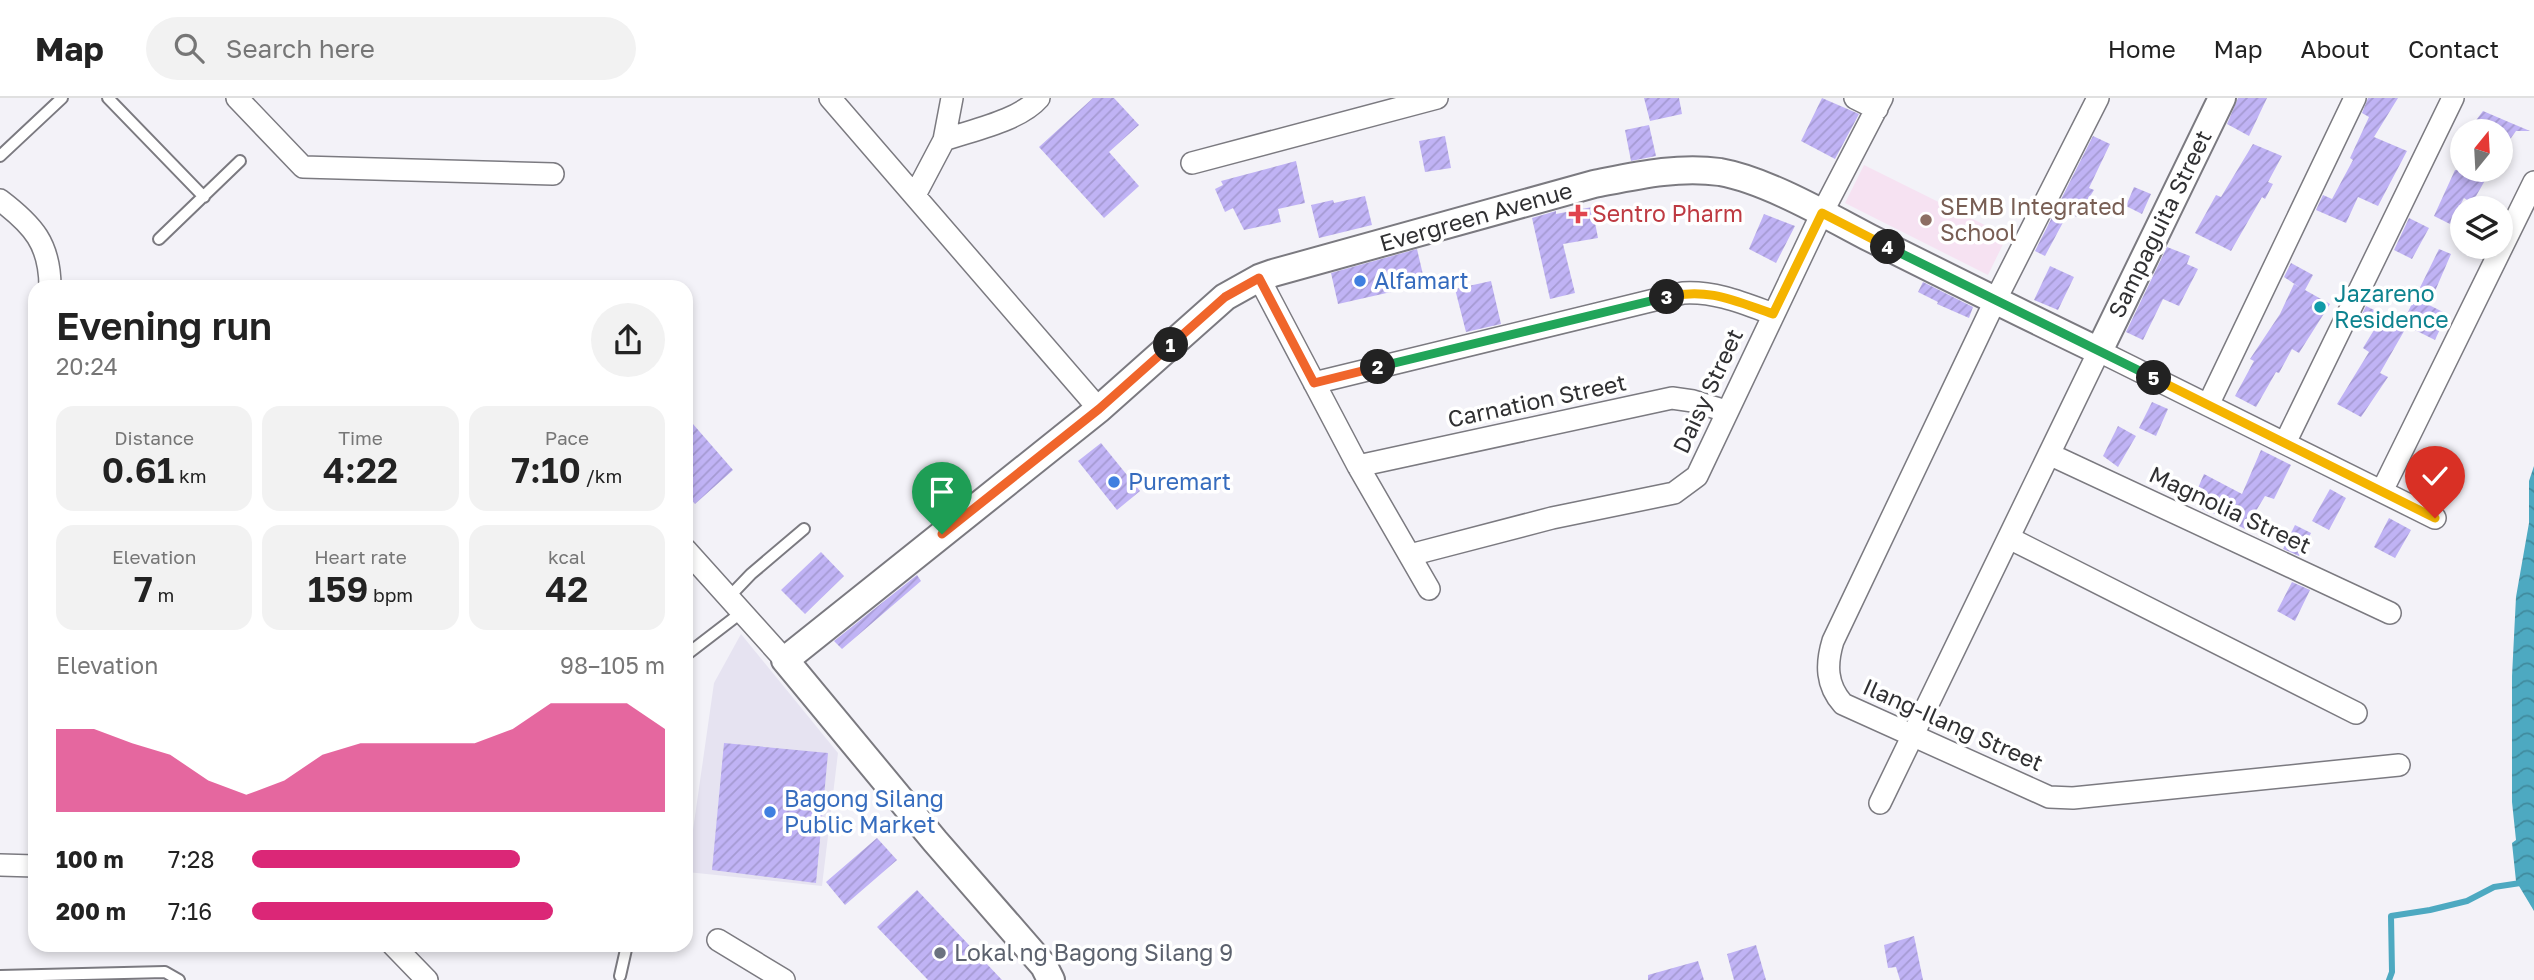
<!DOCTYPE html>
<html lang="en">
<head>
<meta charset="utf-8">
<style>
	:root { --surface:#fff; --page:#f2f2f2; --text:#222; --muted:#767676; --line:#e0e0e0; --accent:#db2777 }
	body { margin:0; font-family:"Golos Text",sans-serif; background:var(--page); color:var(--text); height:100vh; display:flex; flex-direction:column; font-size:26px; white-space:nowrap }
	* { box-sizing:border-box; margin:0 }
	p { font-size:23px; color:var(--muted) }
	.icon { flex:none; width:38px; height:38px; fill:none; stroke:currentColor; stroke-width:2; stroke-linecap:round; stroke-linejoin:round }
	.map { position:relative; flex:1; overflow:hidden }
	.side { position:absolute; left:28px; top:182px; width:665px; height:672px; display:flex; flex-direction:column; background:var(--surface); border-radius:21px; box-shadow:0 4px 10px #0003 }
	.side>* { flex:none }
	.needle { width:46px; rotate:18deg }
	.fabs { position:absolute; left:2450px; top:21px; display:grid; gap:14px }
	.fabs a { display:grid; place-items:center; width:63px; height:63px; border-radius:50%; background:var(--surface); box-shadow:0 4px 10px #0003; font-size:35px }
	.pin { position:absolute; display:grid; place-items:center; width:60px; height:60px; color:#fff; margin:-72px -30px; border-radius:50% 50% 50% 0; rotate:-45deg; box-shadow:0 0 7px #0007 }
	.pin .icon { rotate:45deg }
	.km { position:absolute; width:35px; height:35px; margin:-18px; border-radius:50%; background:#222; color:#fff; font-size:19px; line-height:35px; text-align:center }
	.round { display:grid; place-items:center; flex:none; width:74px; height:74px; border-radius:37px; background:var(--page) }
	.headline { display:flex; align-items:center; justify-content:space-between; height:119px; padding:0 28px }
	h1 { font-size:38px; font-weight:600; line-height:52px }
	.metrics { display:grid; grid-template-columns:repeat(3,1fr); gap:10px; height:119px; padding:7px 28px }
	.metrics div { display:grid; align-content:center; border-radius:18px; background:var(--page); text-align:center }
	.metrics b { font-size:35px; font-weight:600 }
	.metrics small { font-size:19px; font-weight:400 }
	.metrics p { font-size:19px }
	.chart { height:196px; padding:14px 28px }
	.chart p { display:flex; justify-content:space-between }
	.chart svg { width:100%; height:126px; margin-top:7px; fill:var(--accent); opacity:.7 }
	ul { padding:0 28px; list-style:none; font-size:23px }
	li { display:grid; grid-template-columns:112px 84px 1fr; align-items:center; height:52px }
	li i { height:18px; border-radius:9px; background:var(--accent) }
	header { display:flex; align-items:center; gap:42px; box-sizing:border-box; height:98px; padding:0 35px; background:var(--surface); border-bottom:2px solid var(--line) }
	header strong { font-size:33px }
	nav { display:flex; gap:38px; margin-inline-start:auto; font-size:24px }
	.search { width:490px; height:63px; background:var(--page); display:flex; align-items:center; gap:18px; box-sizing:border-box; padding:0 24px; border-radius:38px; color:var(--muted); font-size:26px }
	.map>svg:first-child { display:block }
	.built { fill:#e6e3f1 }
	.education { fill:#f6e2f2 }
	.water { fill:url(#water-waves) }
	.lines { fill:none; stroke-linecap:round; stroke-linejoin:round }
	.stream { stroke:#4da9c1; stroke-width:6 }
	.building { fill:url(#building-hatch) }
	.service-casing { stroke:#7b7a80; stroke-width:14 }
	.minor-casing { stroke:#7b7a80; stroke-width:24 }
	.tertiary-casing { stroke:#7b7a80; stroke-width:30 }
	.service { stroke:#fff; stroke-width:10 }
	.minor { stroke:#fff; stroke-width:21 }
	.tertiary { stroke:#fff; stroke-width:26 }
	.split-1-casing { stroke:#fff; stroke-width:14 }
	.split-2-casing { stroke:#fff; stroke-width:14 }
	.split-3-casing { stroke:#fff; stroke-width:14 }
	.split-4-casing { stroke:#fff; stroke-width:14 }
	.split-5-casing { stroke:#fff; stroke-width:14 }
	.split-6-casing { stroke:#fff; stroke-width:14 }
	.split-1 { stroke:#f0652b; stroke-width:9 }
	.split-2 { stroke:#f0652b; stroke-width:9 }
	.split-3 { stroke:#22a559; stroke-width:9 }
	.split-4 { stroke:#f5b400; stroke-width:9 }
	.split-5 { stroke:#22a559; stroke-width:9 }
	.split-6 { stroke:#f5b400; stroke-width:9 }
	.health-dot { fill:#e0444e; stroke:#fff; stroke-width:2.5 }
	.education-dot { fill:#8d6e63; stroke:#fff; stroke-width:2.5 }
	.shop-dot { fill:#3f7fe0; stroke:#fff; stroke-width:2.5 }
	.culture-dot { fill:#0f9aa8; stroke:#fff; stroke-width:2.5 }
	.worship-dot { fill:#6b7280; stroke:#fff; stroke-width:2.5 }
	.labels { text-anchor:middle; stroke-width:7; stroke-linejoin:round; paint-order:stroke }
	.education-label { font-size:23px; fill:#785e54; stroke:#fff; text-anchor:start }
	.health-label { font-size:23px; fill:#be3a42; stroke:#fff; text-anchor:start }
	.street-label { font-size:23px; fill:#303032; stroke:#fff }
	.shop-label { font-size:23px; fill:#366cbe; stroke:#fff; text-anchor:start }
	.culture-label { font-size:23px; fill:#0d838f; stroke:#fff; text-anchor:start }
	.worship-label { font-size:23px; fill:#5b616d; stroke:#fff; text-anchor:start }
</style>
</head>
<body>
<header>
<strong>Map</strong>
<div class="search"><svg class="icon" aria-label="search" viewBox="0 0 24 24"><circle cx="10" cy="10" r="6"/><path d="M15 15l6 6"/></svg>Search here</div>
<nav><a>Home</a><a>Map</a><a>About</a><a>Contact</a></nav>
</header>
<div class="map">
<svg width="2534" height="882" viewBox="0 0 2534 882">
	<defs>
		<pattern id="water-waves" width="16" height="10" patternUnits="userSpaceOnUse" patternTransform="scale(1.75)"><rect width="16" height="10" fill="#4da9c1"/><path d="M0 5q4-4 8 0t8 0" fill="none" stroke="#408a9d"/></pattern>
		<pattern id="building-hatch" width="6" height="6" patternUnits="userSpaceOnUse" patternTransform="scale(1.75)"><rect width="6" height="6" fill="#c0b3f5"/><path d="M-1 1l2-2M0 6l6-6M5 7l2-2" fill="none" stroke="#a59ad2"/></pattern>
	</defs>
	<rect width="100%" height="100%" fill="#f3f2f8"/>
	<path class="built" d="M 741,536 L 838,655 L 822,788 L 687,774 L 714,585 Z"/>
	<path class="education" d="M 1864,67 L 2007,138 L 1988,177 L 1845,105 Z"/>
	<path class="water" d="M 2534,368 L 2534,813 L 2516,783 L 2512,745 L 2516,742 L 2512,704 L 2512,578 L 2516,499 L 2529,425 L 2529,383 Z"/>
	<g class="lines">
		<path class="stream" d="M 2389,882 L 2392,874 L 2391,818 L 2430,812 L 2467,803 L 2494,789 L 2534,783"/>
	</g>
	<path class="building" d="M 1093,0 L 1114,0 L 1139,27 L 1109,54 L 1139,88 L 1104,120 L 1039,49 Z
		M 1644,0 L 1679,0 L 1682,16 L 1650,23 Z
		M 1822,0 L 1859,16 L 1835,61 L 1801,43 Z
		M 2238,0 L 2267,0 L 2249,38 L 2227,26 Z
		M 2368,0 L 2398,0 L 2374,39 L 2407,53 L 2378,108 L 2358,99 L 2346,125 L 2316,112 L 2323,97 L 2332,101 L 2353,62 L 2350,60 L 2369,19 L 2362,15 Z
		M 2483,13 L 2511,25 L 2530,33 L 2516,33 L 2501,54 L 2501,33 L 2468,33 Z
		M 1649,27 L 1656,58 L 1631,63 L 1625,32 Z
		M 1445,38 L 1451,70 L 1425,74 L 1419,43 Z
		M 2093,38 L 2110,46 L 2089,90 L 2094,92 L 2077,119 L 2068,115 L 2045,158 L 2035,153 Z
		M 2253,46 L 2282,58 L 2268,84 L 2273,86 L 2265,101 L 2262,99 L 2231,153 L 2195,135 L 2216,97 L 2221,99 Z
		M 1296,63 L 1305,105 L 1278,111 L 1281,124 L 1244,132 L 1233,110 L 1225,114 L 1215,91 L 1223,87 L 1221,83 Z
		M 2455,72 L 2491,72 L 2472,105 L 2464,100 L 2450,126 L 2434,118 Z
		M 2134,89 L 2151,96 L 2142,116 L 2126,108 Z
		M 1365,98 L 1372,127 L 1319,140 L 1311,107 L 1333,102 L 1334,105 Z
		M 1592,109 L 1598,140 L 1563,146 L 1575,195 L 1550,201 L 1532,120 L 1556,113 L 1556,116 Z
		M 1764,116 L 1795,128 L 1776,165 L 1749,151 Z
		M 2409,120 L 2429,130 L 2412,161 L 2394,152 Z
		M 2167,149 L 2190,158 L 2187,166 L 2198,171 L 2179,208 L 2163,201 L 2143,242 L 2126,234 Z
		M 1417,151 L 1424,181 L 1390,189 L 1391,194 L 1338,206 L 1331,175 Z
		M 2439,151 L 2451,156 L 2429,207 L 2447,216 L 2435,242 L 2407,228 L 2380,275 L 2388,279 L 2361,319 L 2337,306 L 2369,254 L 2363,250 L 2374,232 L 2358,224 L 2366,208 L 2402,226 Z
		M 2291,165 L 2313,177 L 2305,192 L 2330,206 L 2299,255 L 2292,251 L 2279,275 L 2276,274 L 2256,309 L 2235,298 L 2254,263 L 2250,261 L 2280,216 L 2294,186 L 2302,191 L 2284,179 Z
		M 2050,168 L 2074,179 L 2058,212 L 2034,202 Z
		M 1491,183 L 1501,226 L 1466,234 L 1455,191 Z
		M 1923,184 L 1973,209 L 1969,220 L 1937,206 L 1938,204 L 1918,194 Z
		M 2152,304 L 2168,311 L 2156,338 L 2139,330 Z
		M 686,318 L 733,372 L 695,406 L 686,396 Z
		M 2118,328 L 2136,338 L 2118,369 L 2103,358 Z
		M 1101,345 L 1140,393 L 1117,412 L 1078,363 Z
		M 2261,352 L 2291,367 L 2274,401 L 2265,398 L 2245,431 L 2209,413 L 2208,415 L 2192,404 L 2204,376 L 2242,396 Z
		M 2330,391 L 2346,400 L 2329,432 L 2312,423 Z
		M 2389,420 L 2411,432 L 2395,460 L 2374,449 Z
		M 2295,427 L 2311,435 L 2299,458 L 2283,451 Z
		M 821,454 L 844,478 L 805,516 L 781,492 Z
		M 917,477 L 921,483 L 842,551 L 834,543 Z
		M 2292,484 L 2310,492 L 2295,523 L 2277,513 Z
		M 724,645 L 828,655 L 816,785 L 712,772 Z
		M 877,740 L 897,762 L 845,807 L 826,784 Z
		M 917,792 L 1002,882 L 928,882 L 877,829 Z
		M 1914,838 L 1923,882 L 1900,882 L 1896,869 L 1888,870 L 1884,847 Z
		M 1756,847 L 1766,882 L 1734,882 L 1727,856 Z
		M 1698,863 L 1704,882 L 1648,882 L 1648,877 Z"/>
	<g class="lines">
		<g class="service-casing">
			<path id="service" d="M 108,0 L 204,99
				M 0,58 L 62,0
				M 159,141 L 240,63
				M 729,499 L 751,476 L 804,431
				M 686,557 L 742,514
				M 0,878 L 165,874 L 179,882
				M 620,878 L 627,847"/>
		</g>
		<g class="minor-casing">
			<path id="minor" d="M 237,0 L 303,69 L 553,76
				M 830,0 L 1099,311
				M 1855,0 L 1877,11
				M 2098,0 L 1995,203 L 1833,543 C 1826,566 1826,587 1843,606 L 2049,699 L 2073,700 L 2399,667
				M 944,42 L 952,0
				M 1192,65 L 1437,0
				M 915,97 L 944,42 C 972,32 1019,23 1039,0
				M 0,102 C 33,127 50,146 50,189
				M 1259,180 L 1358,368 L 1429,491
				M 1314,285 L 1683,195 C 1715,193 1743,205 1773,216
				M 2208,307 L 2355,0
				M 2285,345 L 2453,0
				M 2049,356 L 2390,515
				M 1358,368 L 1672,300 L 1693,303 L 1726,313
				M 2382,393 L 2534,84
				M 2009,440 L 2356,615
				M 686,452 L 785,562
				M 1410,457 L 1552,420 L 1674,395 L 1697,378 L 1822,115 L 1882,0
				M 1880,705 L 2099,253 L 2435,420
				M 0,767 L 35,768
				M 718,842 L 784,882
				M 393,847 L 427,882"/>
		</g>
		<g class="tertiary-casing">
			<path id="tertiary" d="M 1051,882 L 1044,868 L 935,743 L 785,562 L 1099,311 L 1225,199 L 1259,180 L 1273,175 L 1594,86 C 1635,78 1677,68 1720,74 C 1766,82 1828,118 1870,140 C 1946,178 2022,216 2099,253 L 2222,0"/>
		</g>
		<use href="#service" class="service"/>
		<use href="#minor" class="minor"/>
		<use href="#tertiary" class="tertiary"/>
	</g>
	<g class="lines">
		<g class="split-1-casing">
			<path id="split-1" d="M 942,436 L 1099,311 L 1171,247"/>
		</g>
		<g class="split-2-casing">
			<path id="split-2" d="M 1171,247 L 1225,199 L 1259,180 L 1314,285 L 1378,269"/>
		</g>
		<g class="split-3-casing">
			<path id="split-3" d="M 1378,269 L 1667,199"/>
		</g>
		<g class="split-4-casing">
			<path id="split-4" d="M 1667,199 C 1708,189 1735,203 1773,216 L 1822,115 L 1888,149"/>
		</g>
		<g class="split-5-casing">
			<path id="split-5" d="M 1888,149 L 2154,280"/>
		</g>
		<g class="split-6-casing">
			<path id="split-6" d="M 2154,280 L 2435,420"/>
		</g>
		<use href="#split-1" class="split-1"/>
		<use href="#split-2" class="split-2"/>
		<use href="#split-3" class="split-3"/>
		<use href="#split-4" class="split-4"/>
		<use href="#split-5" class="split-5"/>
		<use href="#split-6" class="split-6"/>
	</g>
	<path class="health-dot" d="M1574.5 105.5h7v7h7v7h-7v7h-7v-7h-7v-7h7z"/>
	<circle class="education-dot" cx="1926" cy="122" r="7"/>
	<g class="shop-dot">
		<circle cx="1360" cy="183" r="7"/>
		<circle cx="1114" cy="384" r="7"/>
		<circle cx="770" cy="714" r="7"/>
	</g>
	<circle class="culture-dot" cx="2320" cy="209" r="7"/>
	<circle class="worship-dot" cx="940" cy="855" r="7"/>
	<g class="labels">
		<g class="education-label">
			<text x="1940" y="117">SEMB Integrated<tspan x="1940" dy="26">School</tspan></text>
		</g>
		<g class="health-label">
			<text x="1592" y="124">Sentro Pharm</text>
		</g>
		<g class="street-label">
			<text transform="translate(1476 119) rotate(-16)" y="8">Evergreen Avenue</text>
			<text transform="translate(2160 126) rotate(-64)" y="8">Sampaguita Street</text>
			<text transform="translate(1708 293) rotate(-65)" y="8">Daisy Street</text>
			<text transform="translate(1537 303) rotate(-12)" y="8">Carnation Street</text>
			<text transform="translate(2230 412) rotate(25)" y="8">Magnolia Street</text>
			<text transform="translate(1953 627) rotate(24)" y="8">Ilang-Ilang Street</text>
		</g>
		<g class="shop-label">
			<text x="1374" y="191">Alfamart</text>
			<text x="1128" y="392">Puremart</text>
			<text x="784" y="709">Bagong Silang<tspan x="784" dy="26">Public Market</tspan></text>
		</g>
		<g class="culture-label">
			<text x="2334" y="204">Jazareno<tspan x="2334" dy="26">Residence</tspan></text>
		</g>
		<g class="worship-label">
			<text x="954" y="863">Lokal ng Bagong Silang 9</text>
		</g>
	</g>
</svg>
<div class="fabs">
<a><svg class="needle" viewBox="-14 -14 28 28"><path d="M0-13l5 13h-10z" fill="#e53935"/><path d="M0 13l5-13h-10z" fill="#767676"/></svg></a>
<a><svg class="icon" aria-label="layers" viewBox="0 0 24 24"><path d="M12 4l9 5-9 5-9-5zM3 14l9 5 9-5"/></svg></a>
</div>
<div class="pin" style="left:942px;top:436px;background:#1e9e55"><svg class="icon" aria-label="arrive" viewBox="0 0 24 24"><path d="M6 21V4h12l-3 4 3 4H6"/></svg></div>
<div class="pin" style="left:2435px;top:420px;background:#d93025"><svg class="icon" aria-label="check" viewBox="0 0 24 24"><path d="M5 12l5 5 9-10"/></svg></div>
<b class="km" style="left:1171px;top:247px">1</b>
<b class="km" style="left:1378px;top:269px">2</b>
<b class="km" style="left:1667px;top:199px">3</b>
<b class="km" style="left:1888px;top:149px">4</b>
<b class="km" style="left:2154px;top:280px">5</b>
<section class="side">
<div class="headline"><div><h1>Evening run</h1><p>20:24</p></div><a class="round"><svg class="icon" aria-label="share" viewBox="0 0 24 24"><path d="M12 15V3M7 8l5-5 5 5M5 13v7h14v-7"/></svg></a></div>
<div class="metrics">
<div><p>Distance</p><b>0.61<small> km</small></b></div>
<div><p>Time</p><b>4:22</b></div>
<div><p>Pace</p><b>7:10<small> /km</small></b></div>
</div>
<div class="metrics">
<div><p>Elevation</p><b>7<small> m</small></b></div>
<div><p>Heart rate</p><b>159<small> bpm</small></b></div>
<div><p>kcal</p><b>42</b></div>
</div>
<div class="chart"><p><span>Elevation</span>98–105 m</p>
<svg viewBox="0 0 160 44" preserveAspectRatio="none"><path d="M0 44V15L10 15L20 20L30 24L40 33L50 38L60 33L70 24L80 20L90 20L100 20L110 20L120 15L130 6L140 6L150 6L160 15V44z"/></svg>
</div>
<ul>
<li><b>100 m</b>7:28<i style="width:65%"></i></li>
<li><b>200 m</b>7:16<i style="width:73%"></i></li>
</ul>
</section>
</div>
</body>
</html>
